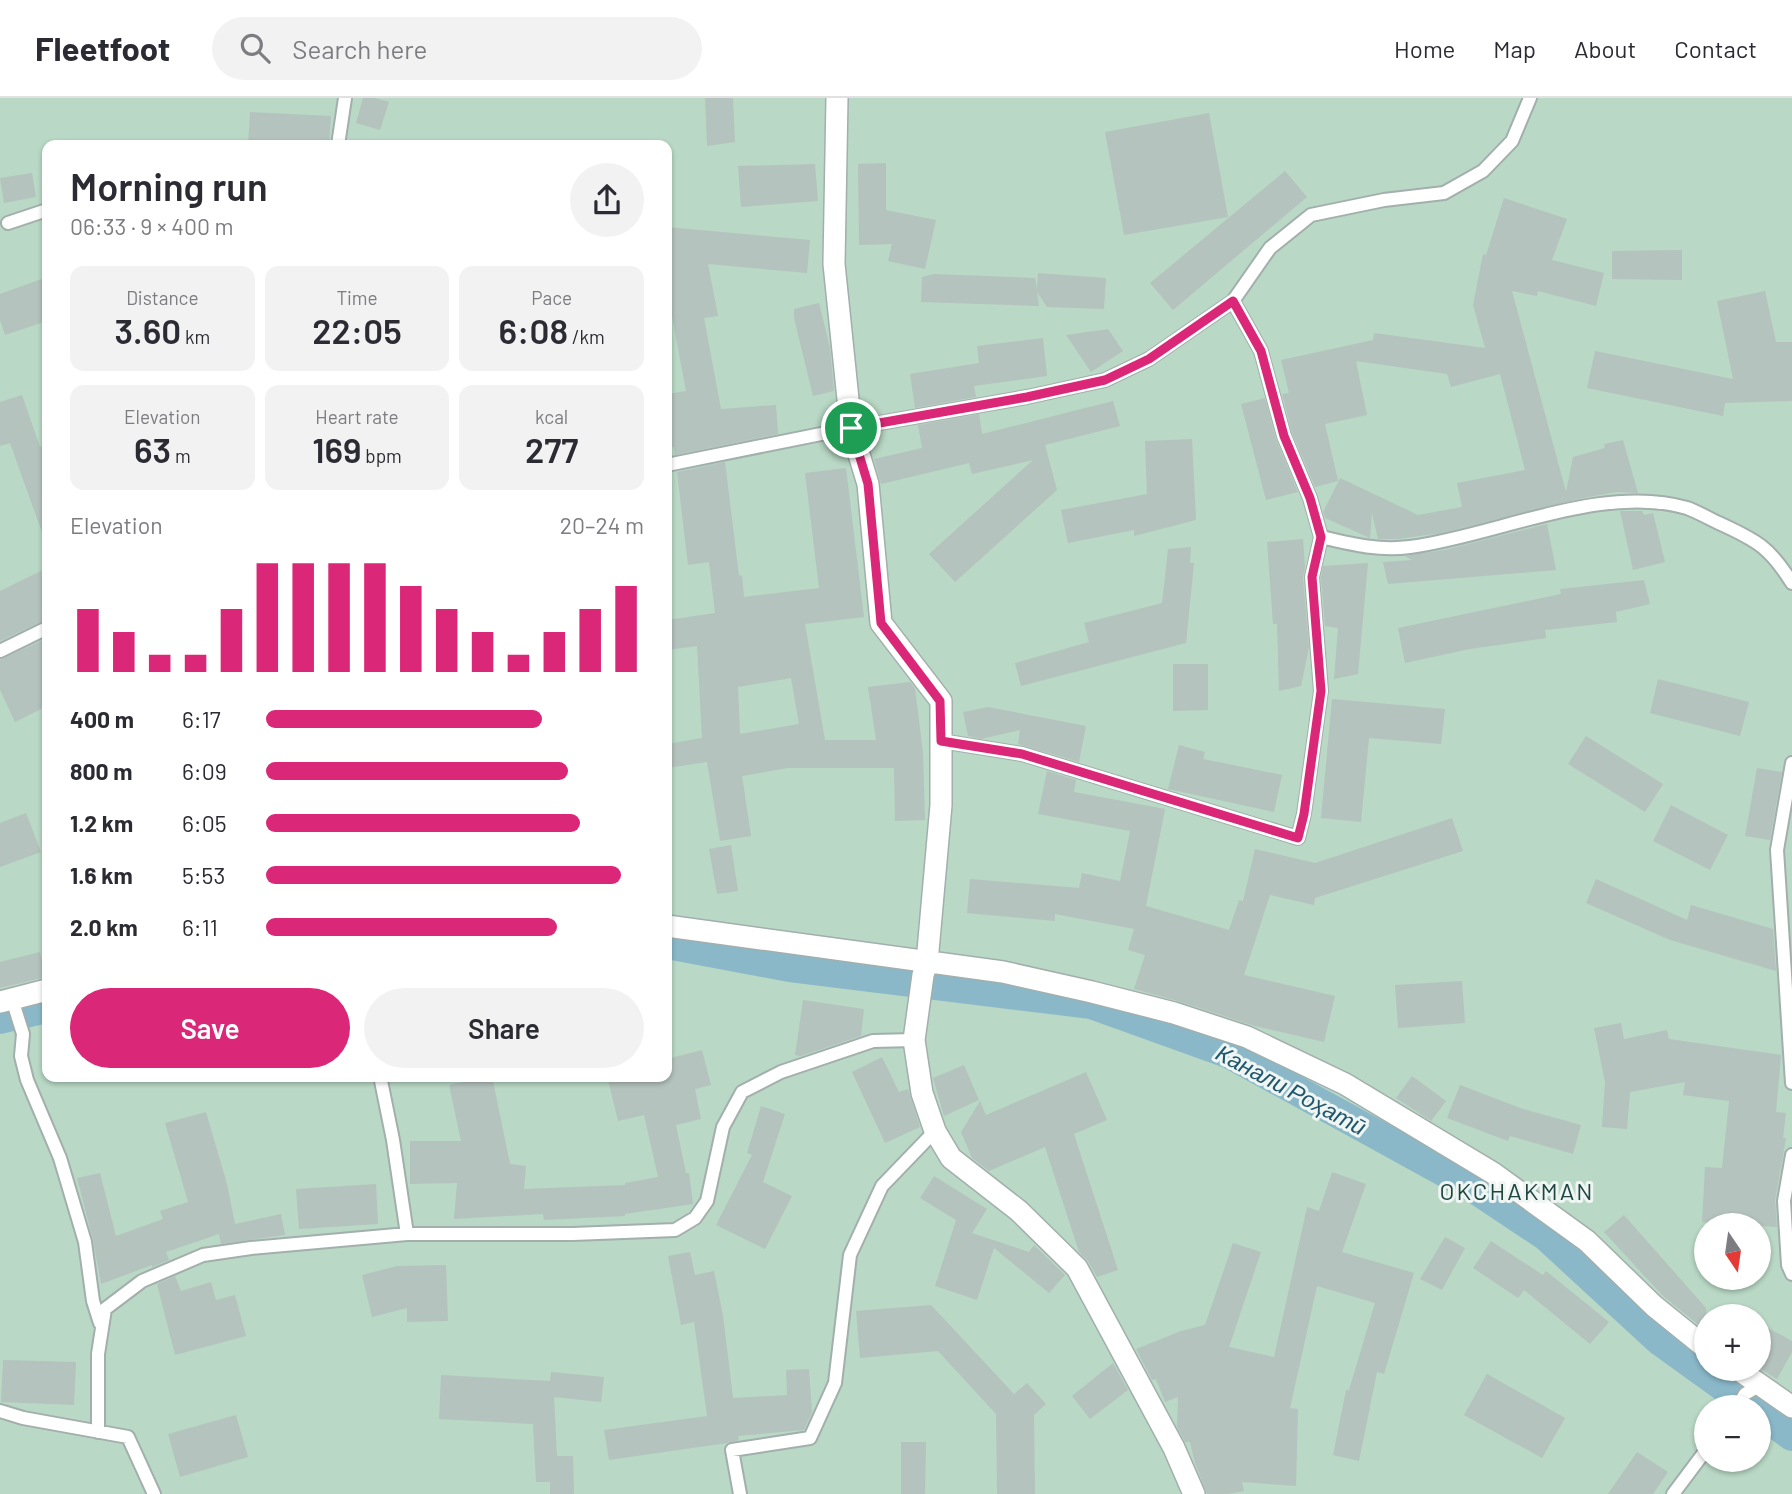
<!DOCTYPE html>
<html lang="en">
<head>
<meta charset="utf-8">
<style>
	:root { --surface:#fff; --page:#f2f2f3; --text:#2b2b33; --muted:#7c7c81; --line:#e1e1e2; --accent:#db2777 }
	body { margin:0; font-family:Barlow,sans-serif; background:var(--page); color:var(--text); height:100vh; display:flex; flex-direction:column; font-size:26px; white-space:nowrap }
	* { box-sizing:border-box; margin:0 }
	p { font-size:23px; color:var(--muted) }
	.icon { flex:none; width:38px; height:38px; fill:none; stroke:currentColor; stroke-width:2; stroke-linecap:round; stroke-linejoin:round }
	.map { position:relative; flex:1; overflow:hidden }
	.sheet { position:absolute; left:42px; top:42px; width:630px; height:942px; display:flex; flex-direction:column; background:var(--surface); border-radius:14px; box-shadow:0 2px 5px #0004 }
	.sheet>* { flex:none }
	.needle { width:46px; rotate:167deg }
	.controls { position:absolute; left:1694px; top:1115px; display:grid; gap:14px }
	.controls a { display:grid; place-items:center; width:77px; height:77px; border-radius:50%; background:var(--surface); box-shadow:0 2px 5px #0004; font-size:35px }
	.pin { position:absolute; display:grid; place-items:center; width:60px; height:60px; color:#fff; margin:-30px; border:4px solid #fff; border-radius:50%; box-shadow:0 2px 7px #0007 }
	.round { display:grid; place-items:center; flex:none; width:74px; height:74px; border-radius:37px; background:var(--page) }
	.overview { display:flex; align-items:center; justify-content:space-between; height:119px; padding:0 28px }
	h1 { font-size:38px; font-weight:600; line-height:52px }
	.figures { display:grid; grid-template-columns:repeat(3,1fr); gap:10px; height:119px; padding:7px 28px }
	.figures div { display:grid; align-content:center; border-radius:14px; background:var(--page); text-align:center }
	.figures b { font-size:35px; font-weight:600 }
	.figures small { font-size:19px; font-weight:400 }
	.figures p { font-size:19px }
	.chart { height:196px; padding:14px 28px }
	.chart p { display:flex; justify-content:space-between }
	.chart svg { width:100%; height:126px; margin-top:7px; stroke:var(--accent); stroke-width:6 }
	.button { display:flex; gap:14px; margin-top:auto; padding:14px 28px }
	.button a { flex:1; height:80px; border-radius:42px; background:var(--accent); color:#fff; font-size:28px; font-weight:600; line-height:80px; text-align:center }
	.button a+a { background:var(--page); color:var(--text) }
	ul { padding:0 28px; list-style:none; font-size:23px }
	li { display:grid; grid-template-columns:112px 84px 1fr; align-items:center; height:52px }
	li i { height:18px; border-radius:9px; background:var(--accent) }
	header { display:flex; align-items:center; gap:42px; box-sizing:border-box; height:98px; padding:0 35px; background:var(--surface); border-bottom:2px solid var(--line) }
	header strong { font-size:33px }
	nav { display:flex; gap:38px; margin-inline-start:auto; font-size:24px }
	.search { width:490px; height:63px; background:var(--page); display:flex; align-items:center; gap:18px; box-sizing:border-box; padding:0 24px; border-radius:38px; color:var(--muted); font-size:26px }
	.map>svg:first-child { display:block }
	.green { fill:#b9d8c5; fill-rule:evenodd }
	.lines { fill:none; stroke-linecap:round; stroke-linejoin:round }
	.canal { stroke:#8ab8c9; stroke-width:30 }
	.building { fill:#b4c3be; fill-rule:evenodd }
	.lane-casing { stroke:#a2afac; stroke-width:16 }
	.street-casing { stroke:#a2afac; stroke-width:24 }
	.lane { stroke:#fff; stroke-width:12 }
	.street { stroke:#fff; stroke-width:21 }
	.route-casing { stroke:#fff; stroke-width:14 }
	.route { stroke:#db2777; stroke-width:9 }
	.labels { text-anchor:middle; stroke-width:6; stroke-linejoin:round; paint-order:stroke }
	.water-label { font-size:23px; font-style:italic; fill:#21576c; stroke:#eef5f3 }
	.quarter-label { font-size:24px; letter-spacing:2px; fill:#1f4641; stroke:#eef5f3 }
</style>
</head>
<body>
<header>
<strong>Fleetfoot</strong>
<div class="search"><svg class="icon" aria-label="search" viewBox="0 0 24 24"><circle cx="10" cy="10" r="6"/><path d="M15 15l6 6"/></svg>Search here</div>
<nav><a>Home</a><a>Map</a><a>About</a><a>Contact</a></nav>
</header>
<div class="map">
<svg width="1792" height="1396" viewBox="0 0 1792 1396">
	<rect width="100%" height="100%" fill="#dee8e5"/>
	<path class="green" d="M 0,0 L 1792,0 L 1792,1396 L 0,1396 ZM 47,47 L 667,47 L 667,978 L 47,978 ZM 1706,1127 L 1759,1127 L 1759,1180 L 1706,1180 ZM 1706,1218 L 1759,1218 L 1759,1270 L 1706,1270 ZM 1706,1309 L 1759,1309 L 1759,1362 L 1706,1362 Z"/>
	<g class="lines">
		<path class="canal" d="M 667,846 L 790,869 L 1091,906 L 1230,956 L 1474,1090 L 1546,1138 L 1659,1242 L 1752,1309
			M 0,921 L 47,910
			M 1759,1314 L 1792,1338"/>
	</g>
	<path class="building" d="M 363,0 L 375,0 L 389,4 L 380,32 L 356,25 Z
		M 705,0 L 733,0 L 735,44 L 707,48 Z
		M 250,14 L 331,18 L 329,47 L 248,47 Z
		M 1209,15 L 1228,119 L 1124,137 L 1105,34 Z
		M 886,65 L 886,112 L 936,122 L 925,171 L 888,163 L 892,146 L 859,147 L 858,66 Z
		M 815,66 L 818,103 L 741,109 L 738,68 Z
		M 1285,73 L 1307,99 L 1173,212 L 1150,185 Z
		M 32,75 L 36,99 L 4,105 L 0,80 Z
		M 1504,100 L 1567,121 L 1552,162 L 1604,175 L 1596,208 L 1538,193 L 1537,198 L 1512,193 L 1566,394 L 1573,359 L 1605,350 L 1604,346 L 1623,342 L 1638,395 L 1616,394 L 1583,400 L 1441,435 L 1398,441 L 1378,441 L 1372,415 L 1370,440 L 1325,420 L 1323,414 L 1340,380 L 1418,417 L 1462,409 L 1457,385 L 1525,372 L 1500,276 L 1451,289 L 1447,276 L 1356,263 L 1367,317 L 1325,326 L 1338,383 L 1315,389 L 1292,335 L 1282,296 L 1289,295 L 1281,262 L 1373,242 L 1374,235 L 1485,250 L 1473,207 L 1483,156 L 1486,157 Z
		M 667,129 L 810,142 L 807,175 L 708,166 L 718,218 L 704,220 L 721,311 L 776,307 L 778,336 L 675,357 L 674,349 L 667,350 L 667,296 L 686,293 L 667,192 Z
		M 1682,152 L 1682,182 L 1612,181 L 1612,153 Z
		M 1038,175 L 1106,180 L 1104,211 L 1047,209 L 1037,194 L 1039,208 L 921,204 L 922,179 L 934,176 L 1035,180 L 1037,192 Z
		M 47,179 L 47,223 L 5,237 L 0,222 L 0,196 Z
		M 1765,193 L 1776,244 L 1792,244 L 1792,303 L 1725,305 L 1723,318 L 1587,290 L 1595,253 L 1733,281 L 1717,203 Z
		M 819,205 L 830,250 L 834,293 L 813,298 L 794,220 L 794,211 Z
		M 1108,231 L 1123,253 L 1091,274 L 1066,237 Z
		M 1043,240 L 1047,278 L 974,288 L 976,299 L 915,310 L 910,276 L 979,265 L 977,248 Z
		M 22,297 L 40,349 L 47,346 L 47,440 L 44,440 L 10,345 L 0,348 L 0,304 Z
		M 1265,300 L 1276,341 L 1298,394 L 1266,402 L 1241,306 Z
		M 1113,303 L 1120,328 L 1045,347 L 1057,392 L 955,484 L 929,456 L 1033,362 L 972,376 L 969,365 L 881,386 L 874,361 L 922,350 L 918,327 L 979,316 L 982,336 Z
		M 1192,341 L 1196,422 L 1134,438 L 1134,432 L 1068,445 L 1061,412 L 1147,396 L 1145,343 Z
		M 725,364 L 739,478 L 742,477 L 744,499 L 819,490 L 805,375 L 846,370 L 864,519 L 805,526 L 825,642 L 876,642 L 868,589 L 910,584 L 915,590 L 923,655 L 925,722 L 895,723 L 894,670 L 788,670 L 742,678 L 751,738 L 720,743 L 707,664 L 667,670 L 667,646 L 702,640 L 697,548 L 667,552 L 667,522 L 715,515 L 709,464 L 688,467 L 677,374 ZM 791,580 L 799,626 L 740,636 L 738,589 Z
		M 1620,413 L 1642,413 L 1644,417 L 1653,415 L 1665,464 L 1633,472 Z
		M 1547,426 L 1556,472 L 1388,486 L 1383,464 L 1412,462 L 1405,458 L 1445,452 Z
		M 1303,441 L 1305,469 L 1303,480 L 1309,549 L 1301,588 L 1279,593 L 1277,526 L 1273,526 L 1267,444 Z
		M 1191,449 L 1190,465 L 1194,465 L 1186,545 L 1021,588 L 1015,565 L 1089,544 L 1084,525 L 1162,505 L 1168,451 Z
		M 1368,465 L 1358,576 L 1334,581 L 1338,530 L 1325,528 L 1321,480 L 1323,468 Z
		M 47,470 L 47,521 L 0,543 L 0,493 Z
		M 1644,482 L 1650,506 L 1616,514 L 1617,524 L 1545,532 L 1546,540 L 1470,551 L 1405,565 L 1398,530 L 1561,496 L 1560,491 Z
		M 47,540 L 47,608 L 15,624 L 0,592 L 0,562 Z
		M 1173,566 L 1208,566 L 1208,612 L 1173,613 Z
		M 1658,581 L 1749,604 L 1740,638 L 1650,615 Z
		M 1332,601 L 1445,611 L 1441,646 L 1369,640 L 1361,724 L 1321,720 Z
		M 988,609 L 1086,628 L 1079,664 L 1018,646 L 1020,632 L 981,641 L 968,638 L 963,614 Z
		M 1586,638 L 1663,686 L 1645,714 L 1568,666 Z
		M 1179,647 L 1205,654 L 1203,661 L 1282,677 L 1274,714 L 1168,691 Z
		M 1757,670 L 1782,674 L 1770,742 L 1745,738 Z
		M 1047,673 L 1076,682 L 1074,694 L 1165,711 L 1146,808 L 1229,832 L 1239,802 L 1243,803 L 1255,751 L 1315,765 L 1452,720 L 1463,753 L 1315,800 L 1314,807 L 1270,797 L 1244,877 L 1335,898 L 1324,944 L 1255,928 L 1178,903 L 1134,891 L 1145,857 L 1128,852 L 1134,831 L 1055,816 L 1055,823 L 967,815 L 970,781 L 1079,790 L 1082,775 L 1120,783 L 1130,733 L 1038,716 Z
		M 1671,707 L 1728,737 L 1710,772 L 1653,743 Z
		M 26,715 L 41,754 L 0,769 L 0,725 Z
		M 731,747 L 738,793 L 717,796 L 709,751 Z
		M 1596,781 L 1687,822 L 1691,807 L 1773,831 L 1776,873 L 1670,842 L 1586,805 Z
		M 40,854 L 46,879 L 0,890 L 0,864 Z
		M 1462,883 L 1465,925 L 1398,930 L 1395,887 Z
		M 803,902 L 864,911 L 861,938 L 801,958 L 795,957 Z
		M 1621,925 L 1624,941 L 1667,932 L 1669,941 L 1781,957 L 1776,1014 L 1786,1015 L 1783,1040 L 1786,1040 L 1775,1102 L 1777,1129 L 1702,1124 L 1705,1069 L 1722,1070 L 1729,1003 L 1683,997 L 1685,984 L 1630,994 L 1627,1031 L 1602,1029 L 1605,984 L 1594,930 Z
		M 702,952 L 711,987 L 695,991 L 701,1021 L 676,1027 L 686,1075 L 689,1075 L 693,1106 L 625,1116 L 625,1118 L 544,1122 L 543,1116 L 454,1121 L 457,1085 L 410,1086 L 410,1043 L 461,1043 L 449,987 L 492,978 L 510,1066 L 526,1068 L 524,1091 L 625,1087 L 625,1085 L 658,1079 L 644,1017 L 618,1023 L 607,978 L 667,978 L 667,961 Z
		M 882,959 L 899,994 L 908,991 L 920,1029 L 885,1045 L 852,974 Z
		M 964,967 L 979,1002 L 944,1018 L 933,980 Z
		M 1086,974 L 1107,1022 L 1074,1036 L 1118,1172 L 1097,1179 L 1088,1163 L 1079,1154 L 1045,1049 L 989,1073 L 972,1060 L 961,1034 L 980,1003 L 986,1017 Z
		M 1412,978 L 1446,1003 L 1431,1023 L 1396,1000 Z
		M 1460,987 L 1523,1011 L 1581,1027 L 1573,1056 L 1510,1038 L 1508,1043 L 1447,1020 Z
		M 761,1008 L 785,1016 L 763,1084 L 792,1098 L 765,1151 L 716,1127 L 752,1057 L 747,1055 Z
		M 206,1014 L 227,1086 L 235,1126 L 281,1116 L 285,1137 L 221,1146 L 219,1136 L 166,1154 L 169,1162 L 152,1169 L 152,1167 L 101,1186 L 93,1142 L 77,1080 L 100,1075 L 116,1138 L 163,1121 L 160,1113 L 188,1104 L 165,1025 Z
		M 1332,1074 L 1366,1086 L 1342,1154 L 1414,1175 L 1384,1276 L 1377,1274 L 1359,1363 L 1333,1357 L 1346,1292 L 1349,1292 L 1375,1205 L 1317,1188 L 1290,1310 L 1298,1311 L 1296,1388 L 1242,1384 L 1244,1393 L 1228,1396 L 1207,1396 L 1195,1365 L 1190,1344 L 1185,1344 L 1177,1329 L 1178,1299 L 1165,1304 L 1156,1281 L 1152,1282 L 1136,1251 L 1181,1233 L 1205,1227 L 1233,1145 L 1261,1154 L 1229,1249 L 1274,1259 L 1307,1109 L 1319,1113 Z
		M 934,1078 L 987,1111 L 972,1135 L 1029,1154 L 1034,1147 L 1065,1177 L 1049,1195 L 994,1150 L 977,1202 L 935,1188 L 956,1122 L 920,1100 Z
		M 376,1086 L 378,1126 L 299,1131 L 296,1091 Z
		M 1624,1117 L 1706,1210 L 1706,1233 L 1663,1198 L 1604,1134 Z
		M 1445,1139 L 1465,1150 L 1442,1192 L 1420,1181 Z
		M 1491,1143 L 1543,1177 L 1546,1173 L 1609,1224 L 1590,1246 L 1524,1192 L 1518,1200 L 1473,1170 Z
		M 690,1154 L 695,1177 L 714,1173 L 723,1218 L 733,1300 L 787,1297 L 786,1272 L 809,1271 L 812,1314 L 804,1332 L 738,1338 L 739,1342 L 727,1345 L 609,1362 L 604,1332 L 707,1318 L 694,1224 L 681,1227 L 668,1158 Z
		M 446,1167 L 448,1223 L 407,1224 L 407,1210 L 372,1219 L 362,1177 L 397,1168 Z
		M 175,1178 L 181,1193 L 211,1184 L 216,1202 L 235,1197 L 246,1238 L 175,1257 L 157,1186 Z
		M 931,1207 L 1014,1296 L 1027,1285 L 1046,1306 L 1034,1317 L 1035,1396 L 997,1396 L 996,1316 L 938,1253 L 860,1260 L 856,1213 Z
		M 1759,1225 L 1792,1243 L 1792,1254 L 1777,1281 L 1759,1270 Z
		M 3,1262 L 76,1264 L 74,1307 L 1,1304 Z
		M 1113,1265 L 1128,1292 L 1090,1321 L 1072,1298 Z
		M 551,1274 L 604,1279 L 601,1304 L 554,1299 L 557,1358 L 573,1358 L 574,1396 L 550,1396 L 550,1384 L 536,1384 L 533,1326 L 439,1321 L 441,1277 L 550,1283 Z
		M 1487,1276 L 1565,1320 L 1542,1360 L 1464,1317 Z
		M 236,1317 L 248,1359 L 180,1379 L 168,1336 Z
		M 901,1344 L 926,1344 L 925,1396 L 901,1396 Z
		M 1637,1354 L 1668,1374 L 1653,1396 L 1608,1396 Z"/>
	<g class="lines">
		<g class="lane-casing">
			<path id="lane" d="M 338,47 L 345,0
				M 8,125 L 47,112
				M 1233,203 L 1270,150 L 1311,117 L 1384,102 L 1444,95 L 1483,73 L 1512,43 L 1530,0
				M 667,367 L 851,330 L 1027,299 L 1105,282 L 1149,261 L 1233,203 L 1261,253 L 1284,338 L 1310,400 L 1321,439 L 1312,479 L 1321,593 L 1304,716 L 1298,740 L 1022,656 L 941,643
				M 1321,439 C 1351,446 1378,453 1410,449 C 1495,438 1602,385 1687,410 C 1698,414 1710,421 1721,426 C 1758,443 1770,450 1792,485
				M 0,553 L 47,530
				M 1792,665 L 1777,752 L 1792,985
				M 12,901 L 23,936 L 21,958 L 27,982 L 60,1060 L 85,1144 L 93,1203 L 100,1225
				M 380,978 L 393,1042 L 407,1136
				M 1792,1057 L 1784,1103 L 1788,1167 L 1792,1176
				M 1737,1309 L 1745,1296 L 1760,1287
				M 0,1313 L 23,1320 L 128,1339 L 154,1396
				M 98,1334 L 98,1256 L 105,1211 L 142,1183 L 203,1157 L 251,1150 L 407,1136 L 573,1136 L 675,1132 L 695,1120 L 707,1103 L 723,1029 L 742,994 L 781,974 L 873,943 L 914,942
				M 740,1396 L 732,1352 L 810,1340 L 835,1285 L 850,1157 L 882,1088 L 935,1033
				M 1673,1396 L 1706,1352"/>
		</g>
		<g class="street-casing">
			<path id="street" d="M 837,0 L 834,166 L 851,330 L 868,386 L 881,525 L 941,603 L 941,707 L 927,864 L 923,877 L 914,942 L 922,995 L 935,1033 L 951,1060 L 1019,1113 L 1077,1170 L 1174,1350 L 1194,1396
				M 667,828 L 1003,874 L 1092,894 L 1174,915 L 1247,939 L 1345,986 L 1493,1075 L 1587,1143 L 1654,1208 L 1706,1250
				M 0,904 L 47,892
				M 1736,1270 L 1792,1309"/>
		</g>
		<use href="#lane" class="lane"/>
		<use href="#street" class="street"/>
	</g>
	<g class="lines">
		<g class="route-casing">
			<path id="route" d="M 1233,203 L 1261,253 L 1284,338 L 1310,400 L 1321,439 L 1312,479 L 1321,593 L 1304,716 L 1298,740 L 1022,656 L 941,643 L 940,603 L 881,525 L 868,386 L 851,330 L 1027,299 L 1105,282 L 1149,261 Z"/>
		</g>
		<use href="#route" class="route"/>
	</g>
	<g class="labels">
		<g class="water-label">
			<text transform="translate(1291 992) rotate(28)" y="8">Канали Роҳатӣ</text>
		</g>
		<g class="quarter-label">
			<text x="1517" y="1102">OKCHAKMAN</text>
		</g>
	</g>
</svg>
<div class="controls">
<a><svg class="needle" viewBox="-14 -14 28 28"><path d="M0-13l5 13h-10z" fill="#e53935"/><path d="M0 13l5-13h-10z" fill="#7c7c81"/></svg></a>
<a>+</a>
<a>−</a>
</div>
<div class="pin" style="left:851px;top:330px;background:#1e9e55"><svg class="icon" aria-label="arrive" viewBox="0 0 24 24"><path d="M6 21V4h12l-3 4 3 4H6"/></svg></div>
<section class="sheet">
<div class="overview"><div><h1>Morning run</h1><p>06:33 · 9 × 400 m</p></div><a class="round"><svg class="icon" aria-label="share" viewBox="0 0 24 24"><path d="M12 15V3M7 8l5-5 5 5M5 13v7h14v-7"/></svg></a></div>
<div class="figures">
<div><p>Distance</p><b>3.60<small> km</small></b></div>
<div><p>Time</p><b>22:05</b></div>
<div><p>Pace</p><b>6:08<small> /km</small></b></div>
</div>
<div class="figures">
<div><p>Elevation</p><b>63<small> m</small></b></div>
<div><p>Heart rate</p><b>169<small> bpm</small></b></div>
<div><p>kcal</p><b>277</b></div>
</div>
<div class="chart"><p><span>Elevation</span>20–24 m</p>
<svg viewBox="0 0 160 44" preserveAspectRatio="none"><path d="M5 44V22M15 44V30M25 44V38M35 44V38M45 44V22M55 44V6M65 44V6M75 44V6M85 44V6M95 44V14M105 44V22M115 44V30M125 44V38M135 44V30M145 44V22M155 44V14"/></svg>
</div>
<ul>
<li><b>400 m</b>6:17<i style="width:73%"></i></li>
<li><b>800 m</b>6:09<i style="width:80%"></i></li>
<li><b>1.2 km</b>6:05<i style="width:83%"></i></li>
<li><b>1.6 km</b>5:53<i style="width:94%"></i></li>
<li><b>2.0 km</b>6:11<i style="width:77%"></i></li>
</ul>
<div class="button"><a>Save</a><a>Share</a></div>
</section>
</div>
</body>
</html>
